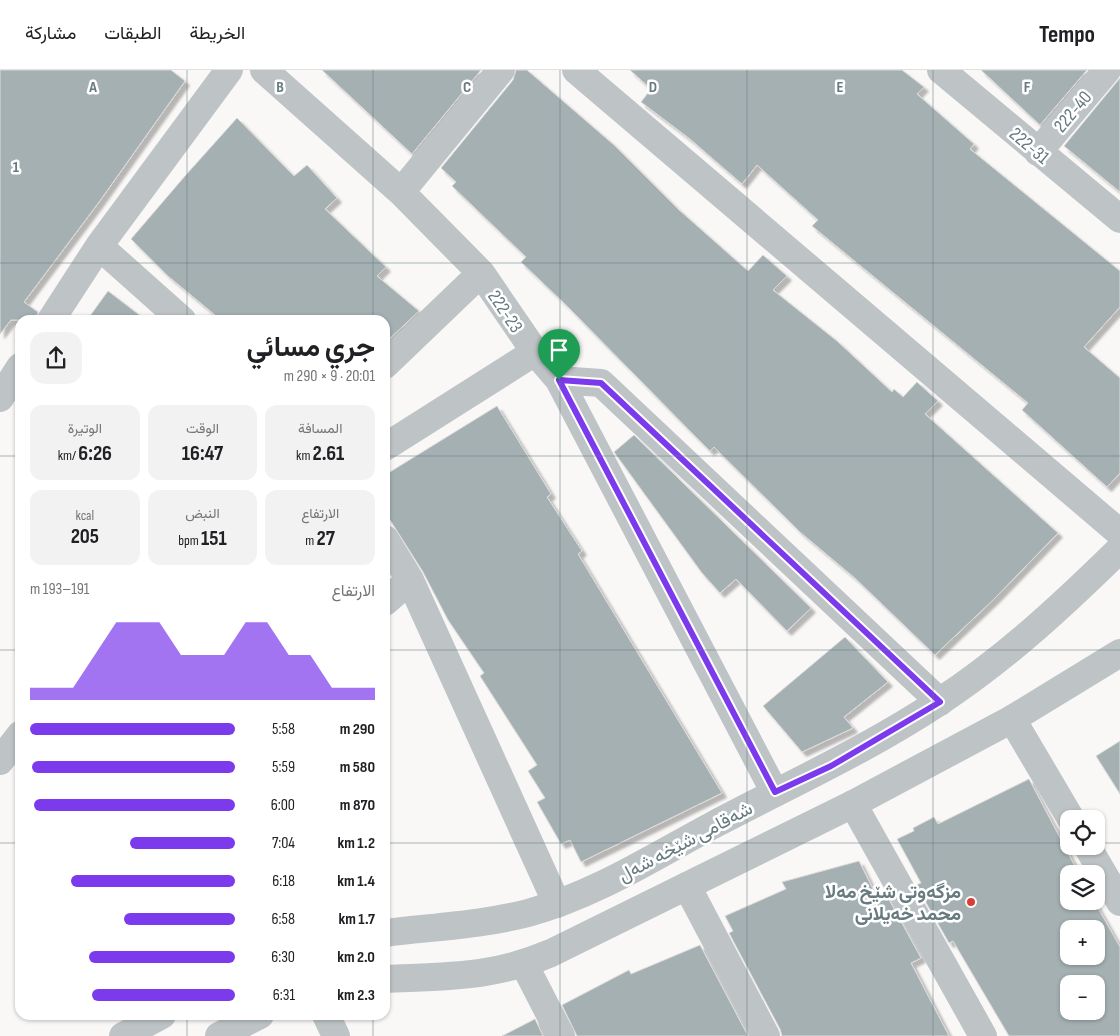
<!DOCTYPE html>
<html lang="ar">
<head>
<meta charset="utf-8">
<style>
	:root { --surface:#fff; --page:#f2f2f2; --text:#202124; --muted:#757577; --line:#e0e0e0; --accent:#7c3aed }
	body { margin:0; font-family:"Sofia Sans Condensed",Vazirmatn,sans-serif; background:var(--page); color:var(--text); direction:rtl; height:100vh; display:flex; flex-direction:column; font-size:19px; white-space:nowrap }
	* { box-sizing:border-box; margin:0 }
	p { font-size:16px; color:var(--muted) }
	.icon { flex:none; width:28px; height:28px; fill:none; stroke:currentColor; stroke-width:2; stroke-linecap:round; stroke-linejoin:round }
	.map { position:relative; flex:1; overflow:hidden; direction:ltr }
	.details { position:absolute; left:15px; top:245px; width:375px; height:705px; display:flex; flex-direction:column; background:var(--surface); border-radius:15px; box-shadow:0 1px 4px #0004; direction:rtl }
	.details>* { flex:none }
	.tools { position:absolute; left:1060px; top:740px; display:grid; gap:10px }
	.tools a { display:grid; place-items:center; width:45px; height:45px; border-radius:10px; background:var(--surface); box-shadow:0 1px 4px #0004; font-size:25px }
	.pin { position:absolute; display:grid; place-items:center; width:42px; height:42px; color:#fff; margin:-51px -21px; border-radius:50% 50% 50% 0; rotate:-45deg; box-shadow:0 0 5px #0007 }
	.pin .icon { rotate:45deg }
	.round { display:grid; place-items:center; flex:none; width:52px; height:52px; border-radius:15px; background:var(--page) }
	.overview { display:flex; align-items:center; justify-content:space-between; height:85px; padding:0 15px }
	h1 { font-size:28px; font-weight:700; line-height:38px }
	.metrics { display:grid; grid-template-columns:repeat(3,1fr); gap:8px; height:85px; padding:5px 15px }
	.metrics div { display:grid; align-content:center; border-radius:12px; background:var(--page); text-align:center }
	.metrics b { font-size:21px; font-weight:700 }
	.metrics small { font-size:14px; font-weight:400 }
	.metrics p { font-size:14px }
	.chart { height:140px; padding:10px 15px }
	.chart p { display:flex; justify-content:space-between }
	.chart svg { width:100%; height:90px; margin-top:5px; fill:var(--accent); opacity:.7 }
	ul { padding:0 15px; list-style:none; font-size:16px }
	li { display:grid; grid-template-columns:80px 60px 1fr; align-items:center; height:38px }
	li i { height:12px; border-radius:6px; background:var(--accent) }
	header { display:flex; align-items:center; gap:30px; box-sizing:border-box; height:70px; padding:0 25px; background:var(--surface); border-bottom:1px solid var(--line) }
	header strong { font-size:24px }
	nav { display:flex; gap:28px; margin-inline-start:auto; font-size:18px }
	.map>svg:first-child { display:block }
	.building { fill:#a5b0b3; stroke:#dbdad9; fill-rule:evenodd; filter:url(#shadow) }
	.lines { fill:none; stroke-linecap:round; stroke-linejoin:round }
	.minor { stroke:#bec4c6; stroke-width:28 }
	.tertiary { stroke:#bec4c6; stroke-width:28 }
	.route-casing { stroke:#fff; stroke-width:10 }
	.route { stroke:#7c3aed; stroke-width:6 }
	.grid { fill:none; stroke:#667a7f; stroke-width:1; stroke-opacity:0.55 }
	.poi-dot { fill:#d53f3a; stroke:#fff; stroke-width:2 }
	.labels { text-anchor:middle; stroke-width:5; stroke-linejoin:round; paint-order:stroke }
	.street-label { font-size:19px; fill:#667a7f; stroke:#fff }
	.poi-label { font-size:19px; font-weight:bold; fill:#667a7f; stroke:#fff; text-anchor:end }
	.grid-label { font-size:16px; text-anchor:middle; font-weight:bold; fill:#667a7f; stroke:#fff; stroke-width:5; stroke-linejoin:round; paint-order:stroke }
</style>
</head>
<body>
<header>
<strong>Tempo</strong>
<nav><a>الخريطة</a><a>الطبقات</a><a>مشاركة</a></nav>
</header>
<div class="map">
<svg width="1120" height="966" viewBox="0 0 1120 966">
	<defs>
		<filter id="shadow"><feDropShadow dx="4.5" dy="4.5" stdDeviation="1" flood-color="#0004"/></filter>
	</defs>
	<rect width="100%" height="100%" fill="#f9f8f7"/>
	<path class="building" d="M 0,0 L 171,0 L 185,11 L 99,132 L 24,232 L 38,242 L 36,250 L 11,250 L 0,264 Z
		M 322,0 L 481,0 L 412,84 Z
		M 516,0 L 527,0 L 614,75 L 678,139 L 748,201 L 763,185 L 787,206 L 773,220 L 837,271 L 892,322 L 894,319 L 903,327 L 917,312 L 938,331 L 925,344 L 1058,463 L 994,529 L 935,585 L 856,509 L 800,462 L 714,377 L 710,381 L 692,363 L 565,234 L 521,192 L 526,187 L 452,116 L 456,112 L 441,98 L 513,10 Z
		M 630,0 L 902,0 L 924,17 L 917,24 L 974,74 L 970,79 L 1120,201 L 1120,237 L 1084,277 L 1120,308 L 1120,403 L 1107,417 L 1022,340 L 1028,333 L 812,156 L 818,150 L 757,95 L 742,114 L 690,69 L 641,32 L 651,19 Z
		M 981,0 L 1087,0 L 1040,55 Z
		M 1120,8 L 1120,122 L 1064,76 Z
		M 237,48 L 294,106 L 307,95 L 337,128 L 325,139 L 386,197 L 377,206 L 419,241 L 385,273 L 385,250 L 221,250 L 168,206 L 131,169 L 185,106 Z
		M 108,221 L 146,250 L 87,250 Z
		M 497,336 L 551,424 L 547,427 L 582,481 L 578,484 L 722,723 L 581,792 L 570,770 L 561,774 L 537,732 L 545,728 L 528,701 L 537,695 L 480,606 L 484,603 L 448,550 L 423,502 L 385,442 L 385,405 Z
		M 634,365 L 811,538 L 787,561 L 736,509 L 720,523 L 702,503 L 614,382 Z
		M 845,567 L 888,612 L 844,647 L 853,658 L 802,682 L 763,636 Z
		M 1120,671 L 1120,724 L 1096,686 Z
		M 1029,709 L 1079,804 L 1069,804 L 1069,831 L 1094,831 L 1120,877 L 1120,966 L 1009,966 L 953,871 L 949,873 L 916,815 L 921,813 L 897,769 L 914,761 L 913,758 L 934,747 L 938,754 ZM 1069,859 L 1096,859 L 1096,886 L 1069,886 ZM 1069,914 L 1096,914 L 1096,941 L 1069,941 Z
		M 859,791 L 878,829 L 887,826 L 921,888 L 911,893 L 949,966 L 782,966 L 780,959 L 729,863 L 733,861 L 725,846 L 786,819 L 782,812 Z
		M 700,875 L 748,966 L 577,966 L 562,935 L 629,900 L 631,904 Z
		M 535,949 L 543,966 L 502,966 Z"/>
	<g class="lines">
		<path class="minor" d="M 264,0 L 401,122 L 481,203 L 535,282 L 559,310 L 775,723
			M 576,0 L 1120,463
			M 941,0 L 1120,149
			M 1038,82 L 1107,0
			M 401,122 L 501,0
			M 99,176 L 182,250
			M 51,250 L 99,176 L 229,0
			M 385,295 L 481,203
			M 559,310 L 601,313 L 940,632
			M 0,328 L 20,297
			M 385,377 L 535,282
			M 385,469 L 410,510 L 557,834
			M 385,532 L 410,510
			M 1012,649 L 1071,749
			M 0,691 L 20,665
			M 853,734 L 983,966
			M 1087,776 L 1120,832
			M 687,816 L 766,966
			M 524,894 L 561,966
			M 326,945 L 336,966"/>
		<path class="tertiary" d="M 385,863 C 432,857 482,855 528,843 C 595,825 655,786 715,754 C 791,714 868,679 939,632 C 1006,588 1063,535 1120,479
			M 385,909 C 447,906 492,908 551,883 L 853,734 L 1012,649 L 1120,583
			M 123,966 L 162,945
			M 219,966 L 260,945"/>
	</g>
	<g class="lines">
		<g class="route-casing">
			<path id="route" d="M 559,310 L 601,313 L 940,632 L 831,696 L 775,722 Z"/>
		</g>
		<use href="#route" class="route"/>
	</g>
	<path class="grid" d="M 187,0 L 187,250M 373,0 L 373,250M 560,0 L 560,966M 747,0 L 747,966M 933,0 L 933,966M 0,193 L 1120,193M 0,386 L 20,386M 385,386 L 1120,386M 0,580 L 20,580M 385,580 L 1120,580M 0,773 L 20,773M 385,773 L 1069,773M 1096,773 L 1120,773M 187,945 L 187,966M 373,945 L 373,966"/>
	<circle class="poi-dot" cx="971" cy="832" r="5"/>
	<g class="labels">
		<g class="street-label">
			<text transform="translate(1072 41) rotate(-50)" y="7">222-40</text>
			<text transform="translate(1030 75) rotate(40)" y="7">222-31</text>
			<text transform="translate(506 241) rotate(56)" y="7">222-23</text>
			<text transform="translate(685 771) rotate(-28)" y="7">شەقامی شێخه‌ شه‌ل</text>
		</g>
		<g class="poi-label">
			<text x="961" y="828">مزگەوتی شێخ مەلا<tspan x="961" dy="22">محمد خەیلانی</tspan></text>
		</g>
	</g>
	<g class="grid-label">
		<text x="93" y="22">A</text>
		<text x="280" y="22">B</text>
		<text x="467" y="22">C</text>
		<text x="653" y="22">D</text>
		<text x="840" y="22">E</text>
		<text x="1027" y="22">F</text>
		<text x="16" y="102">1</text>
	</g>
</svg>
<div class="tools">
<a><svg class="icon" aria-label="locate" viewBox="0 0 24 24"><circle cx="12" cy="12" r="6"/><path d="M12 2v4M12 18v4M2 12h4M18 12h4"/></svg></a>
<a><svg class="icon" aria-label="layers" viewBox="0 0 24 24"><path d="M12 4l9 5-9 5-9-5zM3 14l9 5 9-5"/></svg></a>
<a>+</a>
<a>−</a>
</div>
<div class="pin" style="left:559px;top:310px;background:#1e9e55"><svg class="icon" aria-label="arrive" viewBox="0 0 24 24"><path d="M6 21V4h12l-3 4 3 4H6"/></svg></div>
<section class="details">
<div class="overview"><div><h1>جري مسائي</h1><p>20:01 · 9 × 290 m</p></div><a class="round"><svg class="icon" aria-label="share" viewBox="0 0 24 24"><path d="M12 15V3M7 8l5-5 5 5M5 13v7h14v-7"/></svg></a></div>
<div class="metrics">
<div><p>المسافة</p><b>2.61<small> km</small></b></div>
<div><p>الوقت</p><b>16:47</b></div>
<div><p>الوتيرة</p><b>6:26<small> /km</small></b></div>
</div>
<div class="metrics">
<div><p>الارتفاع</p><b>27<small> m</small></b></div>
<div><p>النبض</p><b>151<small> bpm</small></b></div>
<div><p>kcal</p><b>205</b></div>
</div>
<div class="chart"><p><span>الارتفاع</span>191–193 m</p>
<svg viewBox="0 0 160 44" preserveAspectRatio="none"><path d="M0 44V38L10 38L20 38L30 22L40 6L50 6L60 6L70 22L80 22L90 22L100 6L110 6L120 22L130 22L140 38L150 38L160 38V44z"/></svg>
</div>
<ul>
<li><b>290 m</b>5:58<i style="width:100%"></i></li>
<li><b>580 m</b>5:59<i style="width:99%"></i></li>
<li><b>870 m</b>6:00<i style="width:98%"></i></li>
<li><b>1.2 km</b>7:04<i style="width:51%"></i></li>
<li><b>1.4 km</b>6:18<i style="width:80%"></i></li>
<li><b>1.7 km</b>6:58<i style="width:54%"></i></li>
<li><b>2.0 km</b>6:30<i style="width:71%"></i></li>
<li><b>2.3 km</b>6:31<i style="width:70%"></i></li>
</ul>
</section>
</div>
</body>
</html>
